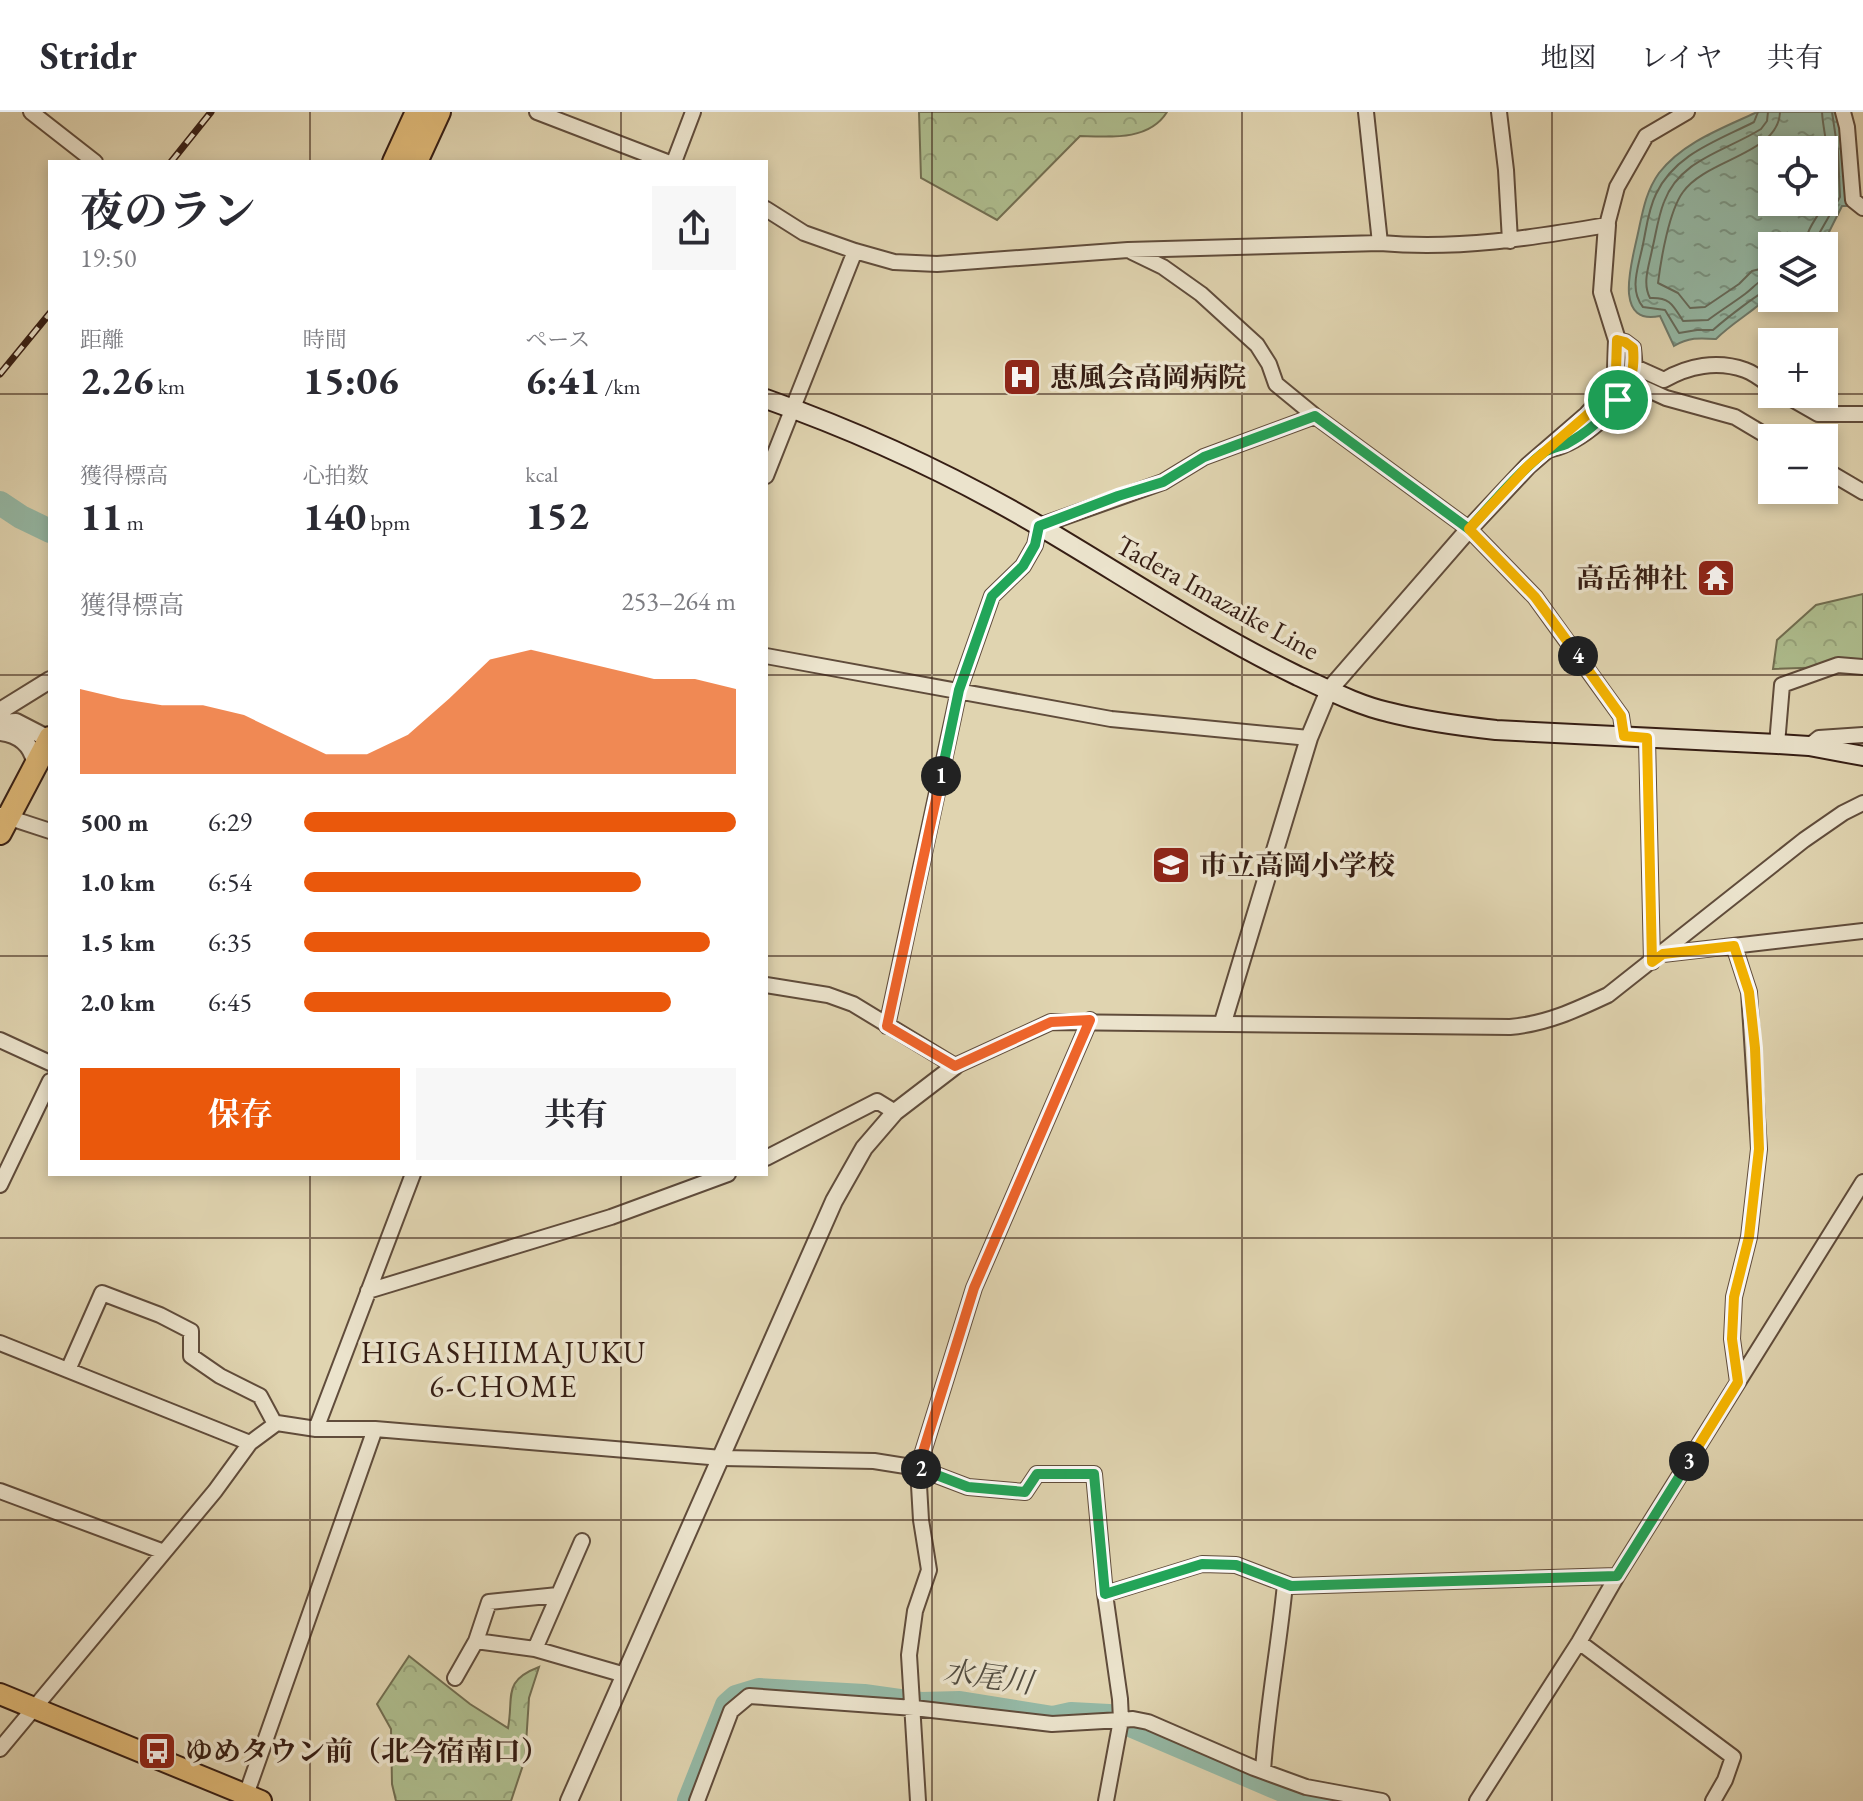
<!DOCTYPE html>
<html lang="ja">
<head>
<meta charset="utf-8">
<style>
	:root { --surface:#fff; --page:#f7f7f7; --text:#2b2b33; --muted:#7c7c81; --line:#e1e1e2; --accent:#ea580c }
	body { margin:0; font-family:"EB Garamond","Noto Serif JP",serif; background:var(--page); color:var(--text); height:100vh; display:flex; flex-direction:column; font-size:30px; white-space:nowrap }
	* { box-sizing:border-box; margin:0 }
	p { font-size:26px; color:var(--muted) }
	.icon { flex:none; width:44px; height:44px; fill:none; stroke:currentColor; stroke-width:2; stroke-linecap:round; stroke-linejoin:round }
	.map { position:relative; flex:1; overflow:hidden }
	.details { position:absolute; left:48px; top:48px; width:720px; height:1016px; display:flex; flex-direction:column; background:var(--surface); border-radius:0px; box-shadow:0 4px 12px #0003 }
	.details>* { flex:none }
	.buttons { position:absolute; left:1758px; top:24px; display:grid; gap:16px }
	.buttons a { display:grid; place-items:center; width:80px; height:80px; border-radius:0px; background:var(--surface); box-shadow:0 4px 12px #0003; font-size:40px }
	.pin { position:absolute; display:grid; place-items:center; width:68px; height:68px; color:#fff; margin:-34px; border:4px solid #fff; border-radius:50%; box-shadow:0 2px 8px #0007 }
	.km { position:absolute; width:40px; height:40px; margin:-20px; border-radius:50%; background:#222; color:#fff; font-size:22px; line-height:40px; text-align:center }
	.round { display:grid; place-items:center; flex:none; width:84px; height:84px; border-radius:0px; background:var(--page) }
	.headline { display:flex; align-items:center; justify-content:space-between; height:136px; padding:0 32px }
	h1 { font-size:44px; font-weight:700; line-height:60px }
	.metrics { display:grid; grid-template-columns:repeat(3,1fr); gap:12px; height:136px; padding:8px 32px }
	.metrics div { display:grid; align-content:center }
	.metrics b { font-size:40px; font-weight:700 }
	.metrics small { font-size:22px; font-weight:400 }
	.metrics p { font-size:22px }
	.chart { height:224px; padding:16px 32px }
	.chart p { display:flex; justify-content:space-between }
	.chart svg { width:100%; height:144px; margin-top:8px; fill:var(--accent); opacity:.7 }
	.cta { display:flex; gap:16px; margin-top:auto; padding:16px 32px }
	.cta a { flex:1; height:92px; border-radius:0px; background:var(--accent); color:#fff; font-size:32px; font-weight:700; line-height:92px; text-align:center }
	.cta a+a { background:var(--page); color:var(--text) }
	ul { padding:0 32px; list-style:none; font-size:26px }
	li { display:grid; grid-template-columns:128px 96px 1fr; align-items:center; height:60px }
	li i { height:20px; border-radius:10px; background:var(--accent) }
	header { display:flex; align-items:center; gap:48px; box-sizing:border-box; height:112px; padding:0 40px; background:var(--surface); border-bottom:2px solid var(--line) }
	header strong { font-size:38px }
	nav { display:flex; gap:44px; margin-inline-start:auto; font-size:28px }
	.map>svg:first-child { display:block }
	.forest { fill:url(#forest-crowns); stroke:#726e51; stroke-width:2 }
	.water { fill:url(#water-ripples); stroke:#6f7b6c; stroke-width:2; fill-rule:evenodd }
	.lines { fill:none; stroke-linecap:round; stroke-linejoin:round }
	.shore { stroke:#666c5d; stroke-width:2 }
	.river { stroke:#95b9a6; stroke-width:24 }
	.minor-casing { stroke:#604c3b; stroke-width:18 }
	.tertiary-casing { stroke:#604c3b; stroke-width:20 }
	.secondary-casing { stroke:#361e14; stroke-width:22 }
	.primary-casing { stroke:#361e14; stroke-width:24 }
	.trunk-casing { stroke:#361e14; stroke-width:26 }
	.minor { stroke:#ebe3cc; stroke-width:14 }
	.tertiary { stroke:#ebe3cc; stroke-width:16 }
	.secondary { stroke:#ebe3cc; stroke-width:18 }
	.primary { stroke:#e0ba78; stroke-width:20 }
	.trunk { stroke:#e0ba78; stroke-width:22 }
	.rail-casing { stroke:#361e14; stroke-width:7 }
	.rail { stroke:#ebe3cc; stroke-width:4; stroke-dasharray:12; stroke-linecap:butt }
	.split-1-casing { stroke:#fff; stroke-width:16 }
	.split-2-casing { stroke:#fff; stroke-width:16 }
	.split-3-casing { stroke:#fff; stroke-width:16 }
	.split-4-casing { stroke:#fff; stroke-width:16 }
	.split-5-casing { stroke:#fff; stroke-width:16 }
	.split-1 { stroke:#22a559; stroke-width:10 }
	.split-2 { stroke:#f0652b; stroke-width:10 }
	.split-3 { stroke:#22a559; stroke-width:10 }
	.split-4 { stroke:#f5b400; stroke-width:10 }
	.split-5 { stroke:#f5b400; stroke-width:10 }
	.grid { fill:none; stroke:#361e14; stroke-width:2; stroke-opacity:0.55 }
	.labels { text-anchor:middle; stroke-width:7; stroke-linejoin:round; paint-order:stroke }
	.poi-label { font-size:28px; font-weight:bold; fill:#361e14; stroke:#ebe3cc; text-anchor:start }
	.street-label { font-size:28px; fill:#361e14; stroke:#ebe3cc }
	.neighbourhood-label { font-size:30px; letter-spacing:2px; fill:#361e14; stroke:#ebe3cc }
	.water-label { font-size:30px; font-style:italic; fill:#524c40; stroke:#ebe3cc }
</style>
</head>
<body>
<header>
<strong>Stridr</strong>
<nav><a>地図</a><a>レイヤ</a><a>共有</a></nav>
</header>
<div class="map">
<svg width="1863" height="1689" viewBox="0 0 1863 1689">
	<defs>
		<pattern id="forest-crowns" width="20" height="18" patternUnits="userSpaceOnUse" patternTransform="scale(2)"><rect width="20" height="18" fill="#aebd8e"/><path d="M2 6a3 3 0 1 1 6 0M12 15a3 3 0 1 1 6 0" fill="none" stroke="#96a27a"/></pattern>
		<pattern id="water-ripples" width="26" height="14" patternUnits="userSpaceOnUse" patternTransform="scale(2)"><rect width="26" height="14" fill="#95b9a6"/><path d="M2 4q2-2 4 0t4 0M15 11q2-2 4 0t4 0" fill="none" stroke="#7a9686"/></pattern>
	</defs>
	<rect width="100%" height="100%" fill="#e0d4b0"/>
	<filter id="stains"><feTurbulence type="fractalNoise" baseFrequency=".0025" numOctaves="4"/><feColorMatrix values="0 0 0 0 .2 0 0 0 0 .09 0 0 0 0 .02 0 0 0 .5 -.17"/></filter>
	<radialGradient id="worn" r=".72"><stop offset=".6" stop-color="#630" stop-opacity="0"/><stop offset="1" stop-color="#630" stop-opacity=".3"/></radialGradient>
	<path class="forest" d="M 919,0 L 1167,0 C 1149,29 1110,25 1080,24 L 997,108 L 921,66 Z
		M 1863,482 L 1863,554 L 1773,557 L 1777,528 L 1816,493 Z
		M 409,1544 L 470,1592 L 508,1616 C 514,1584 502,1569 539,1555 L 529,1586 L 525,1647 L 511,1689 L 396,1689 L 392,1672 L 391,1617 L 377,1592 Z"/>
	<path class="water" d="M 1757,0 L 1839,0 L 1846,39 L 1848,94 L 1842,94 L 1822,134 L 1772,134 L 1772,181 C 1755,199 1734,209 1716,227 C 1700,226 1689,225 1674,234 L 1660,204 C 1614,214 1631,153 1636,130 C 1642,105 1644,82 1659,61 C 1683,30 1723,16 1757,0 ZM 1772,38 L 1824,38 L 1824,90 L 1772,90 Z"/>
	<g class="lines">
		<path class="shore" d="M 1758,0 L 1754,10 C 1717,29 1675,42 1656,82 C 1647,100 1646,122 1641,141 C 1637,159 1630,179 1643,195 L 1665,198 L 1679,221 L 1697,218 L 1713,218 C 1722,210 1763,177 1772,176
			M 1768,0 L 1767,9 L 1761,17 C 1726,39 1680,47 1664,90 C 1658,105 1656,122 1652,138 C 1649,154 1642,171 1650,186 C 1670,185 1673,193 1683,209 L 1708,208 C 1720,199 1733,191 1745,182 C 1755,175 1758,167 1772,166
			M 1805,134 C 1806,114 1823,100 1829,82 C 1835,63 1823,22 1822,0
			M 1815,134 L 1816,127 L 1840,85 L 1838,40 L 1832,0
			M 1772,154 L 1752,159 L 1739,172 L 1705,195 L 1690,196 L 1678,181 L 1658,171 C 1661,147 1669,99 1683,80 C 1706,47 1779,42 1780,0"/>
		<path class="river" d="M 0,391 L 21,405 L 50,419
			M 689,1689 L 727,1593 L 736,1585 L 759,1578 L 864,1584 L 921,1592 L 960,1591 L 1053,1606 L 1071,1602 L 1109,1604 L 1294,1683 L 1329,1689"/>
		<g class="minor-casing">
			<path id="minor" d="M 31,0 L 95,50
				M 537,0 L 667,50
				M 1366,0 L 1380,131
				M 1499,0 L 1506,58 L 1510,129
				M 1843,0 L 1847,15 L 1853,88 L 1863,96
				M 674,50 L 693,0
				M 766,97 L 804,121 L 855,139 L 894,150 L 937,152 L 1128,138 L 1380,131 C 1458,138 1531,126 1607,113 L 1617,75 L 1646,24 L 1687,0
				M 1132,140 L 1163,155 L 1201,182 L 1257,233 L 1269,252 L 1276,272 L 1315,304 L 1469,417 L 1535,485 L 1621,604 L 1624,624
				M 1635,255 L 1664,268 C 1688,254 1717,248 1745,258 C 1754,261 1764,269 1772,275
				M 1631,270 L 1666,286 L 1735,305 L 1772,327
				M 1783,282 L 1818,302 L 1863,302
				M 1552,337 C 1581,330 1621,296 1632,268 C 1636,257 1634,247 1633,236 L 1625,230 L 1617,228
				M 1824,357 L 1863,380
				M 766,364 L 855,139
				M 766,544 L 1111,607 L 1309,626
				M 1647,626 L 1652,850
				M 1777,632 L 1782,573 L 1838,553 L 1863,555
				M 1809,634 L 1819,626 L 1863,623
				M 1,703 L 50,719
				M 1734,834 L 1749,880 L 1759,1037 L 1749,1125 L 1734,1185 L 1732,1227 L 1738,1270
				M 1663,842 L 1863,819
				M 766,873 L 828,883 L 853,892 L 955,954 L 1051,910 L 1510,915 C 1546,912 1576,898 1608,883 L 1804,728 L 1843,701 L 1863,691
				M 887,914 L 959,578 L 992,484 L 1023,454 L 1035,433 L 1039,414 L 1163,370 L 1204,345 L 1315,304
				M 0,928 L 50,951
				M 766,1046 L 877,989 L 895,1000
				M 0,1073 L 50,969
				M 368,1179 L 611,1105 L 728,1062
				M 0,1231 L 250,1331
				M 68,1258 L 102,1181 L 160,1203 L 191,1219 L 191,1244 L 220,1264 L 260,1284 L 275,1312
				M 316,1317 L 413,1062
				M 0,1379 L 164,1440
				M 1105,1482 L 1202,1452 L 1236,1453 L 1291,1474 L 1617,1464
				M 476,1529 L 535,1537 L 625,1563
				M 1579,1530 L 1733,1645 L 1725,1668 L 1713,1689
				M 535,1537 L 582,1429
				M 455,1566 L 476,1529 L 489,1490 L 558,1483
				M 0,1637 L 215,1379 L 250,1331 L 277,1311 L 316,1317 L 375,1317 L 722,1346 L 874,1349 L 918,1356 L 968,1375 L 1025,1380 L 1037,1362 L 1094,1362 L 1105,1482 L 1120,1587 L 1121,1608 L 1052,1612 L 914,1596 L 749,1584 L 731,1599 L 697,1689
				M 1263,1659 C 1267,1596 1279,1535 1285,1472
				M 246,1683 L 375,1317
				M 918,1689 L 909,1543 L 915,1499 L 929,1458 L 921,1408 L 918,1356 L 974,1176 L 1090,908
				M 1106,1689 L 1121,1608 L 1133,1607 L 1148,1610 L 1254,1656 L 1306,1675 L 1382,1689
				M 1477,1689 L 1579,1530 L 1617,1464 L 1863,1070"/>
		</g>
		<g class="tertiary-casing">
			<path id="tertiary" d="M 0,599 L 50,568
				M 0,611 L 16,610 L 49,627
				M 0,620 C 18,622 31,631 35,650
				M 1223,910 L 1309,626 L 1329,578 L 1469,417 L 1528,354 L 1587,303 L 1606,282 L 1616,258 L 1617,228 L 1602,180 L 1607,113
				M 569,1689 L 834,1089 L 864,1036 L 895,1000 L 955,954"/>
		</g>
		<g class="secondary-casing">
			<path id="secondary" d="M 766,287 C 862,321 953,363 1041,415 C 1126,465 1209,521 1298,564 C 1327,577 1357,593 1388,600 C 1423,609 1460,614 1496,618 L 1777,632 L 1809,634 L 1863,644"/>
		</g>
		<g class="primary-casing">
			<path id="primary" d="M 0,1582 L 261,1689"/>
		</g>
		<g class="trunk-casing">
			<path id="trunk" d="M 394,50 L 417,0
				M 416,50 L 439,0
				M 0,721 L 50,626"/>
		</g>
		<use href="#minor" class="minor"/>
		<use href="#tertiary" class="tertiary"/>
		<use href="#secondary" class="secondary"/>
		<use href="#primary" class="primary"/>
		<use href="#trunk" class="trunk"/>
		<g class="rail-casing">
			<path id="rail" d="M 171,50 L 211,0
				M 0,262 L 50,201"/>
		</g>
		<use href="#rail" class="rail"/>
	</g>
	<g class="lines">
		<g class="split-1-casing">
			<path id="split-1" d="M 941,664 L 959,578 L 992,484 L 1023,454 L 1035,433 L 1039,414 L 1118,384 L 1163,370 L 1204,345 L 1315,304 L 1469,417 C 1493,391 1516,363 1543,341 C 1550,336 1558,335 1566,332 C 1587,321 1603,307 1618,288"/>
		</g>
		<g class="split-2-casing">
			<path id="split-2" d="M 921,1357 L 918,1356 L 974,1176 L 1090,908 L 1051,910 L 955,954 L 887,914 L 941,664"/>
		</g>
		<g class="split-3-casing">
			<path id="split-3" d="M 921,1357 L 968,1375 L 1025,1380 L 1037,1362 L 1094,1362 L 1105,1482 L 1202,1452 L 1236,1453 L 1291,1474 L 1617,1464 L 1689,1349"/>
		</g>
		<g class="split-4-casing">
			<path id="split-4" d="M 1578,544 L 1621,604 L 1624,624 L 1647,626 L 1652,850 L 1663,842 L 1734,834 L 1749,880 L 1755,936 L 1759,1037 L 1749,1125 L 1734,1185 L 1732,1227 L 1738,1270 L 1689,1349"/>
		</g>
		<g class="split-5-casing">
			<path id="split-5" d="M 1578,544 L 1535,485 L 1469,417 L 1528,354 L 1587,303 L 1606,282 L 1616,258 L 1617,228 L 1625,230 L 1633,236 C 1635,259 1631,270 1618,288"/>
		</g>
		<use href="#split-1" class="split-1"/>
		<use href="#split-2" class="split-2"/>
		<use href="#split-3" class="split-3"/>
		<use href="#split-4" class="split-4"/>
		<use href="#split-5" class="split-5"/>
	</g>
	<path class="grid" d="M 310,0 L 310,50M 621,0 L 621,50M 932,0 L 932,1689M 1242,0 L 1242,1689M 1552,0 L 1552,1689M 0,282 L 50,282M 766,282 L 1772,282M 1824,282 L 1863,282M 0,563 L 50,563M 766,563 L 1863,563M 0,844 L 50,844M 766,844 L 1863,844M 310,1062 L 310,1689M 621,1062 L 621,1689M 0,1126 L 1863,1126M 0,1408 L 1863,1408"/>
	<defs>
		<g id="hospital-square" transform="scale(2)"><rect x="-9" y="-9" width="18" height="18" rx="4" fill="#8f2418" stroke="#ebe3cc"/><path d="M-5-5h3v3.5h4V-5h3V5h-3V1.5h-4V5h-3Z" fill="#fff"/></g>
		<g id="temple-square" transform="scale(2)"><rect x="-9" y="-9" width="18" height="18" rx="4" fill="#8f2418" stroke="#ebe3cc"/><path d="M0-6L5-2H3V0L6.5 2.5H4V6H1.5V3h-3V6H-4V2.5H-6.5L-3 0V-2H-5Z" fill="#fff"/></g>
		<g id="school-square" transform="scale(2)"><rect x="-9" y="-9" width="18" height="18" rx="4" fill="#8f2418" stroke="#ebe3cc"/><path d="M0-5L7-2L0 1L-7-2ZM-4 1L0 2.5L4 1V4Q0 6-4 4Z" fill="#fff"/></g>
		<g id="bus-square" transform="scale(2)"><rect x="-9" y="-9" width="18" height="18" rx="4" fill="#8f2418" stroke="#ebe3cc"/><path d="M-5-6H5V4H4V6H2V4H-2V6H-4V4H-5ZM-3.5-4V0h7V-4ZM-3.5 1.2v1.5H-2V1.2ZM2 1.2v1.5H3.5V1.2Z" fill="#fff"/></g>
	</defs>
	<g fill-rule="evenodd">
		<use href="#hospital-square" x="1022" y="265"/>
		<use href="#temple-square" x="1716" y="466"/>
		<use href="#school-square" x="1171" y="753"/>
		<use href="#bus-square" x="157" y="1639"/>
	</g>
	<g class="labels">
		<g class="poi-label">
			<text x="1050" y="275">恵風会高岡病院</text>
			<text x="1688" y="476" text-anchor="end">高岳神社</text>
			<text x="1199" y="763">市立高岡小学校</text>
			<text x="185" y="1649">ゆめタウン前（北今宿南口）</text>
		</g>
		<g class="street-label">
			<text transform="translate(1218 485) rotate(29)" y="10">Tadera Imazaike Line</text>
		</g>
		<g class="neighbourhood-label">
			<text x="504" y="1251">HIGASHIIMAJUKU<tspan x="504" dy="34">6-CHOME</tspan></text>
		</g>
		<g class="water-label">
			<text transform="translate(988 1565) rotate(8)" y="10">水尾川</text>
		</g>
	</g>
	<rect width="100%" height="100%" filter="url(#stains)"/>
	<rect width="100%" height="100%" fill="url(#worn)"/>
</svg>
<div class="buttons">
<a><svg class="icon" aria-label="locate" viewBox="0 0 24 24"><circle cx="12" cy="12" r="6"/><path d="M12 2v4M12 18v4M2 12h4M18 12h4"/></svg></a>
<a><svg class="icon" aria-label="layers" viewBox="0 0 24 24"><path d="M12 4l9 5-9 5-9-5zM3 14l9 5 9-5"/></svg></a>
<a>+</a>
<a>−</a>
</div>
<div class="pin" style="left:1618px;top:288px;background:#1e9e55"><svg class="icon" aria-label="arrive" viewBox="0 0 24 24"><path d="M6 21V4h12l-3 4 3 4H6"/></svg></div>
<b class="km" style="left:941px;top:664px">1</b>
<b class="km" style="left:921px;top:1357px">2</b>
<b class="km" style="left:1689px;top:1349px">3</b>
<b class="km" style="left:1578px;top:544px">4</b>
<section class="details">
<div class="headline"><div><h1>夜のラン</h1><p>19:50</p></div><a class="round"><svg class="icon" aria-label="share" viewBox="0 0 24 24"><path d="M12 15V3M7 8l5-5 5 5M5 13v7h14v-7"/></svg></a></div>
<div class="metrics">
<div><p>距離</p><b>2.26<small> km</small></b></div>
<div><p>時間</p><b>15:06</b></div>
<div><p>ペース</p><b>6:41<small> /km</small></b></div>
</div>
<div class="metrics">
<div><p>獲得標高</p><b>11<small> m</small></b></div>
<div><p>心拍数</p><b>140<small> bpm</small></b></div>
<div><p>kcal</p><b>152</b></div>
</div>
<div class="chart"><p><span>獲得標高</span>253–264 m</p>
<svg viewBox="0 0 160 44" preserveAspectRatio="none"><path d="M0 44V18L10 21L20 23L30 23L40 26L50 32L60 38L70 38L80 32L90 21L100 9L110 6L120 9L130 12L140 15L150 15L160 18V44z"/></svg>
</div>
<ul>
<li><b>500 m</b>6:29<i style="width:100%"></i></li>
<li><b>1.0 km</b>6:54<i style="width:78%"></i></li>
<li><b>1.5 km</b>6:35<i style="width:94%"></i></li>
<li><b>2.0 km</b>6:45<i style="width:85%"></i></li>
</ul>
<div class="cta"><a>保存</a><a>共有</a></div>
</section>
</div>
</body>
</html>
